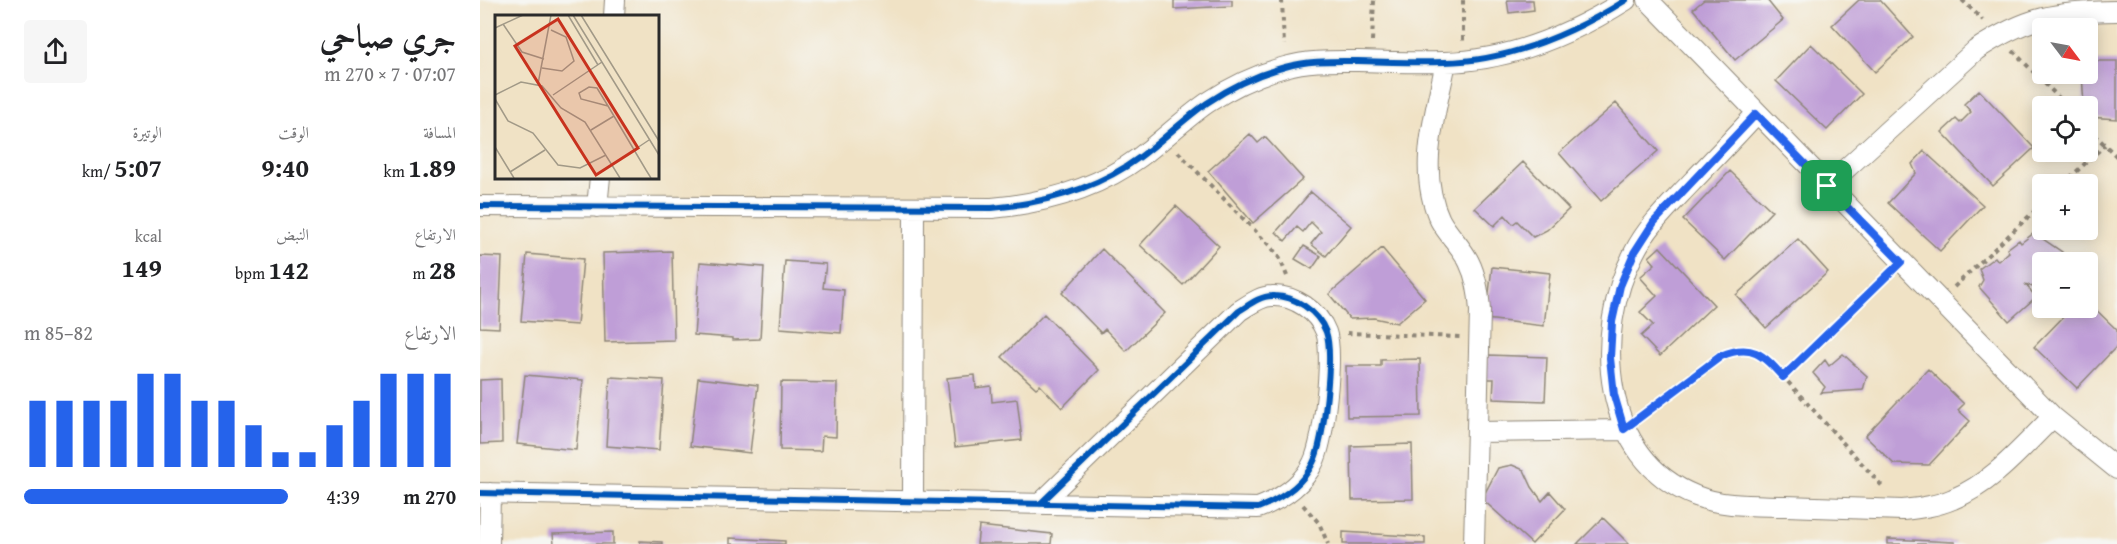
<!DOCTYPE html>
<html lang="ar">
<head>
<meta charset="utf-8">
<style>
	:root { --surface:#fff; --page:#f6f6f6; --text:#202124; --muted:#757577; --accent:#2563eb }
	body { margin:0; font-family:"Gentium Book Plus",Amiri,serif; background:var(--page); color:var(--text); direction:rtl; height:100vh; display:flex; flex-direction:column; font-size:22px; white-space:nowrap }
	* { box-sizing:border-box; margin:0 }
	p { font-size:20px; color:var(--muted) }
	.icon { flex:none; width:33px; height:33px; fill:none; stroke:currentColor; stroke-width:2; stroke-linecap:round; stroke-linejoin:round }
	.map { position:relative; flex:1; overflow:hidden; direction:ltr }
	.details { display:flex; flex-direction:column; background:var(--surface); width:480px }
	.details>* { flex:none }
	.needle { width:39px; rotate:122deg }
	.fabs { position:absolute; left:1552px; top:18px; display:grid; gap:12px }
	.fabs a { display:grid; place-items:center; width:66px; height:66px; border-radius:6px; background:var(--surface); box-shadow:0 3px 15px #0003; font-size:30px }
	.pin { position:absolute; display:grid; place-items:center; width:51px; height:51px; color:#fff; margin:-26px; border-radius:12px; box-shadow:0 3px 9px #0006 }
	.round { display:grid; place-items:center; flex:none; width:63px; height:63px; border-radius:6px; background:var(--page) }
	.headline { display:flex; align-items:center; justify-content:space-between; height:102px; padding:0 24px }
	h1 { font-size:33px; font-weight:600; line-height:45px }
	.stats { display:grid; grid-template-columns:repeat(3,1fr); gap:9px; height:102px; padding:6px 24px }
	.stats div { display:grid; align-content:center }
	.stats b { font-size:26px; font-weight:600 }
	.stats small { font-size:16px; font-weight:400 }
	.stats p { font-size:16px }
	.chart { height:168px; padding:12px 24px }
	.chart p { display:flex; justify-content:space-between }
	.chart svg { width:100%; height:108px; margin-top:6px; stroke:var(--accent); stroke-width:6 }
	ul { padding:0 24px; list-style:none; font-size:20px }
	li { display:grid; grid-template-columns:96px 72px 1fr; align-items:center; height:45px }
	li i { height:15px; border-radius:8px; background:var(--accent) }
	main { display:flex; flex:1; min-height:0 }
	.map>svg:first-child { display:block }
	.building { fill:#bf9ed7 }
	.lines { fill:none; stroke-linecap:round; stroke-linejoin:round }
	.minor-casing { stroke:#8e8678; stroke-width:22 }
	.path { stroke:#8e8678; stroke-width:4; stroke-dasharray:4.5 4.5; stroke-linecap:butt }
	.minor { stroke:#fff; stroke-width:20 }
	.cycleway-casing { stroke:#f6f6f2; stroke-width:10 }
	.cycleway { stroke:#0057b8; stroke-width:6 }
	.route-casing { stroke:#fff; stroke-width:12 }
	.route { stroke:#2563eb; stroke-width:8 }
	.inset-road { fill:none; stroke:#a19987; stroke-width:1.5 }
	.view { fill:#c8321e; fill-opacity:0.15; stroke:#c8321e; stroke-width:3 }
	.inset-edge { fill:none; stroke:#2b2b2b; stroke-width:3 }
</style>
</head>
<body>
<main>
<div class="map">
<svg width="1637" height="544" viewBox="0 0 1637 544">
	<rect width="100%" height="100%" fill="#f6f6f2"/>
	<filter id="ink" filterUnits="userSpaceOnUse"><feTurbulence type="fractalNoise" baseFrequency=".0167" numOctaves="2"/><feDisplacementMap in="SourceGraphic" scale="12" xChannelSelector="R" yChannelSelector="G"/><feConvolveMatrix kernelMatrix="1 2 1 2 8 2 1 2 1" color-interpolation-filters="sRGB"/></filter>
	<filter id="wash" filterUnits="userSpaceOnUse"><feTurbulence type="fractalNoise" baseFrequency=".008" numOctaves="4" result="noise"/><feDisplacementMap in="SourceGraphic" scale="24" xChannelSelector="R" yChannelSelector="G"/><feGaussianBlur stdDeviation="1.35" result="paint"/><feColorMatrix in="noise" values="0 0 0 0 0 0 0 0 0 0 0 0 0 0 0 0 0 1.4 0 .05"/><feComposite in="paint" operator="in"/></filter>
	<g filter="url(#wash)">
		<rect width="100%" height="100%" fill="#f0e2c5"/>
		<g id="blocks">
			<path class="building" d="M 694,0 L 752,0 L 752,6 L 694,9 Z
				M 1027,0 L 1053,0 L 1054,10 L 1029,13 Z
				M 1224,0 L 1287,0 L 1303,20 L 1255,60 L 1213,9 Z
				M 1379,0 L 1400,0 L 1433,37 L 1395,72 L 1352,25 Z
				M 1331,44 L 1382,94 L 1347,130 L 1296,81 Z
				M 1608,61 L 1637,61 L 1637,119 L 1608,117 L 1608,106 L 1604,106 L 1602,74 L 1608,74 Z
				M 1499,90 L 1554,148 L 1513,186 L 1462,132 L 1476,119 L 1480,123 L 1491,112 L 1484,104 Z
				M 1136,103 L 1178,151 L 1121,201 L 1079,153 Z
				M 770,134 L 778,143 L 785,137 L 823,179 L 773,223 L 728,171 Z
				M 1444,151 L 1503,205 L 1460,251 L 1408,203 L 1436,173 L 1432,164 Z
				M 1043,162 L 1089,209 L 1067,230 L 1053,237 L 1037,221 L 1033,224 L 1025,215 L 1014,226 L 995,208 Z
				M 1250,171 L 1292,211 L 1245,260 L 1203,220 Z
				M 831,192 L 871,226 L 846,256 L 831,244 L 841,232 L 831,222 L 823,232 L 817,227 L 805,241 L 796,232 Z
				M 696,206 L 739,246 L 703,285 L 660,245 Z
				M 1554,233 L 1582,252 L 1583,262 L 1563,262 L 1563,291 L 1545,284 L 1556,297 L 1529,321 L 1499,287 L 1503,280 L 1499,269 L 1515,257 L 1518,261 L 1529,252 L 1527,249 L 1539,240 L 1541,243 Z
				M 1318,239 L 1348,272 L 1286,328 L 1256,295 Z
				M 824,246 L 841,256 L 832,269 L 815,259 Z
				M 1180,247 L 1234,305 L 1180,356 L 1161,336 L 1173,325 L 1160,312 L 1177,296 L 1160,277 L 1175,264 L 1169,257 Z
				M 902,248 L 945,299 L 917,323 L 894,318 L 870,319 L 849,294 Z
				M 622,249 L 685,313 L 646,351 L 625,329 L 621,333 L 582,293 Z
				M 192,251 L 194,340 L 125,342 L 123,253 Z
				M 47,254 L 103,259 L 97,325 L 41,321 Z
				M 0,256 L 22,257 L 19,328 L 0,327 Z
				M 305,261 L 346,264 L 343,288 L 364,290 L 361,333 L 300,328 Z
				M 220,262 L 284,267 L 280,339 L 253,340 L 253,338 L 214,335 Z
				M 1012,267 L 1070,273 L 1064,326 L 1006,319 Z
				M 1608,302 L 1637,330 L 1637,346 L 1597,388 L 1554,347 L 1592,308 L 1608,308 Z
				M 564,314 L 619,370 L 582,408 L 560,385 L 556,388 L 522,357 Z
				M 1363,354 L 1387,376 L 1383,390 L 1341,393 L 1345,387 L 1333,373 L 1345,360 L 1349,366 Z
				M 1007,355 L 1067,357 L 1065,401 L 1013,399 L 1014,379 L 1006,379 Z
				M 940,359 L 941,416 L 867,417 L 866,366 L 901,366 L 901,360 Z
				M 1448,369 L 1484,404 L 1478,410 L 1490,421 L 1449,465 L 1414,464 L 1385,436 Z
				M 45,375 L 103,380 L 96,450 L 37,444 Z
				M 495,375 L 496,388 L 511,386 L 512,402 L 537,399 L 542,440 L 475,447 L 467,378 Z
				M 130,377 L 184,380 L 179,450 L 126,446 Z
				M 218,378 L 278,385 L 270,453 L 210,446 Z
				M 21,379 L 22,443 L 0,444 L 0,380 Z
				M 301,382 L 357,383 L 356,437 L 342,436 L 341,451 L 300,450 Z
				M 932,444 L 933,499 L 872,500 L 871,446 Z
				M 1032,465 L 1044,470 L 1052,487 L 1062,501 L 1070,492 L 1085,509 L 1052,544 L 1002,499 L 1018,468 Z
				M 1123,518 L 1149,544 L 1097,544 Z
				M 499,526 L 572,534 L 571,544 L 497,544 Z
				M 133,532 L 133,544 L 74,544 L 73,534 Z
				M 863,532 L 945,537 L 945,544 L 863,544 Z
				M 250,538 L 305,541 L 305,544 L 250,544 Z
				M 1408,539 L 1475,542 L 1475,544 L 1408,544 Z
				M 160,541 L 182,542 L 182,544 L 160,544 Z"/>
		</g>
	</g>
	<g filter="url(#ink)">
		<use href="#blocks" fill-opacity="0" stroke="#8e8678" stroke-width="1.5"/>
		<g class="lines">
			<g class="minor-casing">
				<path id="minor" d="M 1168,0 L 1573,417 L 1637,469
					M 134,16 L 135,0
					M 966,62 C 956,113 936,170 960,220 C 968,235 982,247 989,262 C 997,278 999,294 1000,311 L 994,544
					M 1276,114 C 1254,138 1231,162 1208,186 C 1188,207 1167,227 1154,253 C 1112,333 1121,459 1216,496 C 1244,507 1275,505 1306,506 C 1345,507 1384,509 1423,510 C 1440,508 1457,506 1473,499 C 1513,483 1543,446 1573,417
					M 1347,186 L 1496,50 C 1547,16 1576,12 1637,11
					M 0,206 L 512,208 C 565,203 617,189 660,157 C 683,140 704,119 727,103 C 751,87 779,74 805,67 C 829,60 853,61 878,61 C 906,62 935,63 964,62 C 1029,61 1092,34 1146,0
					M 117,207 L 120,177
					M 997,432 L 1144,430
					M 0,493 L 778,508 C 801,499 822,486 833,463 C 844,442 854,354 846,332 C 838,311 814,295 792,296 C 780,296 769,305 759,311 L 560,504
					M 433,501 L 434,208
					M 9,544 L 10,493"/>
			</g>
			<path class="path" d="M 802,0 L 804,45
				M 983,0 L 983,41
				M 1482,0 L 1503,20
				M 892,41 L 894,0
				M 1533,51 L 1587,106
				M 1608,128 L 1637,157
				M 698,152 L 792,248 L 800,259 L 807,276
				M 1583,184 L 1625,145
				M 1474,287 L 1563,203
				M 867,333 L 980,337
				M 1303,377 L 1408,275
				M 1161,417 L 1241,356 C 1260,348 1272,349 1289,361 L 1403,487
				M 823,505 L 839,523 L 848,544"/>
			<use href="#minor" class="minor"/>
			<g class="cycleway-casing">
				<path id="cycleway" d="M 0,206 L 512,208 C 565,203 617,189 660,157 C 683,140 704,119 727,103 C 751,87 779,74 805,67 C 829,60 853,61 878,61 C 906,62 935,63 964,62 C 1029,61 1092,34 1146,0
					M 0,493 L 778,508 C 801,499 822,486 833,463 C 844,442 854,354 846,332 C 838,311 814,295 792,296 C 780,296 769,305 759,311 L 560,504"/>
			</g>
			<use href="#cycleway" class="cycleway"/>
		</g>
	</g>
	<g class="lines" filter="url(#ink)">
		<g class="route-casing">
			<path id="route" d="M 1276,114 L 1421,262 L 1303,377 C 1283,354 1271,343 1241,356 L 1144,429 L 1134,395 L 1130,358 L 1132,322 L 1140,286 L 1154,253 L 1174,222 Z"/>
		</g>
		<use href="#route" class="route"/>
	</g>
	<g transform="translate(15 15)">
		<rect width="164" height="164" fill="#f0e2c5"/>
		<path class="inset-road" d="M 73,0 L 103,50M 78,0 L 164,140M 86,0 L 164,126M 8,9 L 27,37 L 49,44M 0,13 L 28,0M 47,53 L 67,56 L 79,46 L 71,22 L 56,15M 43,69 L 56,0M 0,80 L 26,67 L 47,71 L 66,93 L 90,107 L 125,163M 58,80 L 107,47M 0,84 L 13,106 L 38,118 L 63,150 L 85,153 L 111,140M 113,91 L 86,84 L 84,78 L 94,72 L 102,73 L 113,91 L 151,155 L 156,163M 96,115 L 119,101M 0,132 L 19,163M 139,135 L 154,125M 15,157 L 50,135"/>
		<path class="view" d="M 63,4 L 143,133 L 101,160 L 20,31 Z"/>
		<rect width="164" height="164" class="inset-edge"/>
	</g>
</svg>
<div class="fabs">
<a><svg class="needle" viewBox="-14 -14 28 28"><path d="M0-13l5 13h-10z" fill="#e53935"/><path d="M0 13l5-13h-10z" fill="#757577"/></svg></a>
<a><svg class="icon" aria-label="locate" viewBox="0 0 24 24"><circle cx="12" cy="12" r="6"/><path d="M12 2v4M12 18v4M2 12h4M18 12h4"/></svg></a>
<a>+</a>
<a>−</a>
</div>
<div class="pin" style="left:1347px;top:186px;background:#1e9e55"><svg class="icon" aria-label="arrive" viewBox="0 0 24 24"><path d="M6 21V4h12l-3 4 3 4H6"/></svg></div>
</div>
<section class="details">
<div class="headline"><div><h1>جري صباحي</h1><p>07:07 · 7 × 270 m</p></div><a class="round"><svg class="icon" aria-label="share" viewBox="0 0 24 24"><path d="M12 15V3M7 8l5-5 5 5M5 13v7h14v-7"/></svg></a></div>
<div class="stats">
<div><p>المسافة</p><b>1.89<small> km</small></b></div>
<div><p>الوقت</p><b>9:40</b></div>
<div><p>الوتيرة</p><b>5:07<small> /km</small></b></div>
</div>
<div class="stats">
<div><p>الارتفاع</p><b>28<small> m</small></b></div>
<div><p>النبض</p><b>142<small> bpm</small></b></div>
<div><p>kcal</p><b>149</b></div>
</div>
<div class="chart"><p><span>الارتفاع</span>82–85 m</p>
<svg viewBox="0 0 160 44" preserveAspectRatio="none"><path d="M5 44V17M15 44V17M25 44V17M35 44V17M45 44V6M55 44V6M65 44V17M75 44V17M85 44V27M95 44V38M105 44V38M115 44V27M125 44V17M135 44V6M145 44V6M155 44V6"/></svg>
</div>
<ul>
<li><b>270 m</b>4:39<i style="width:100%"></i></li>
</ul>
</section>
</main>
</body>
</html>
